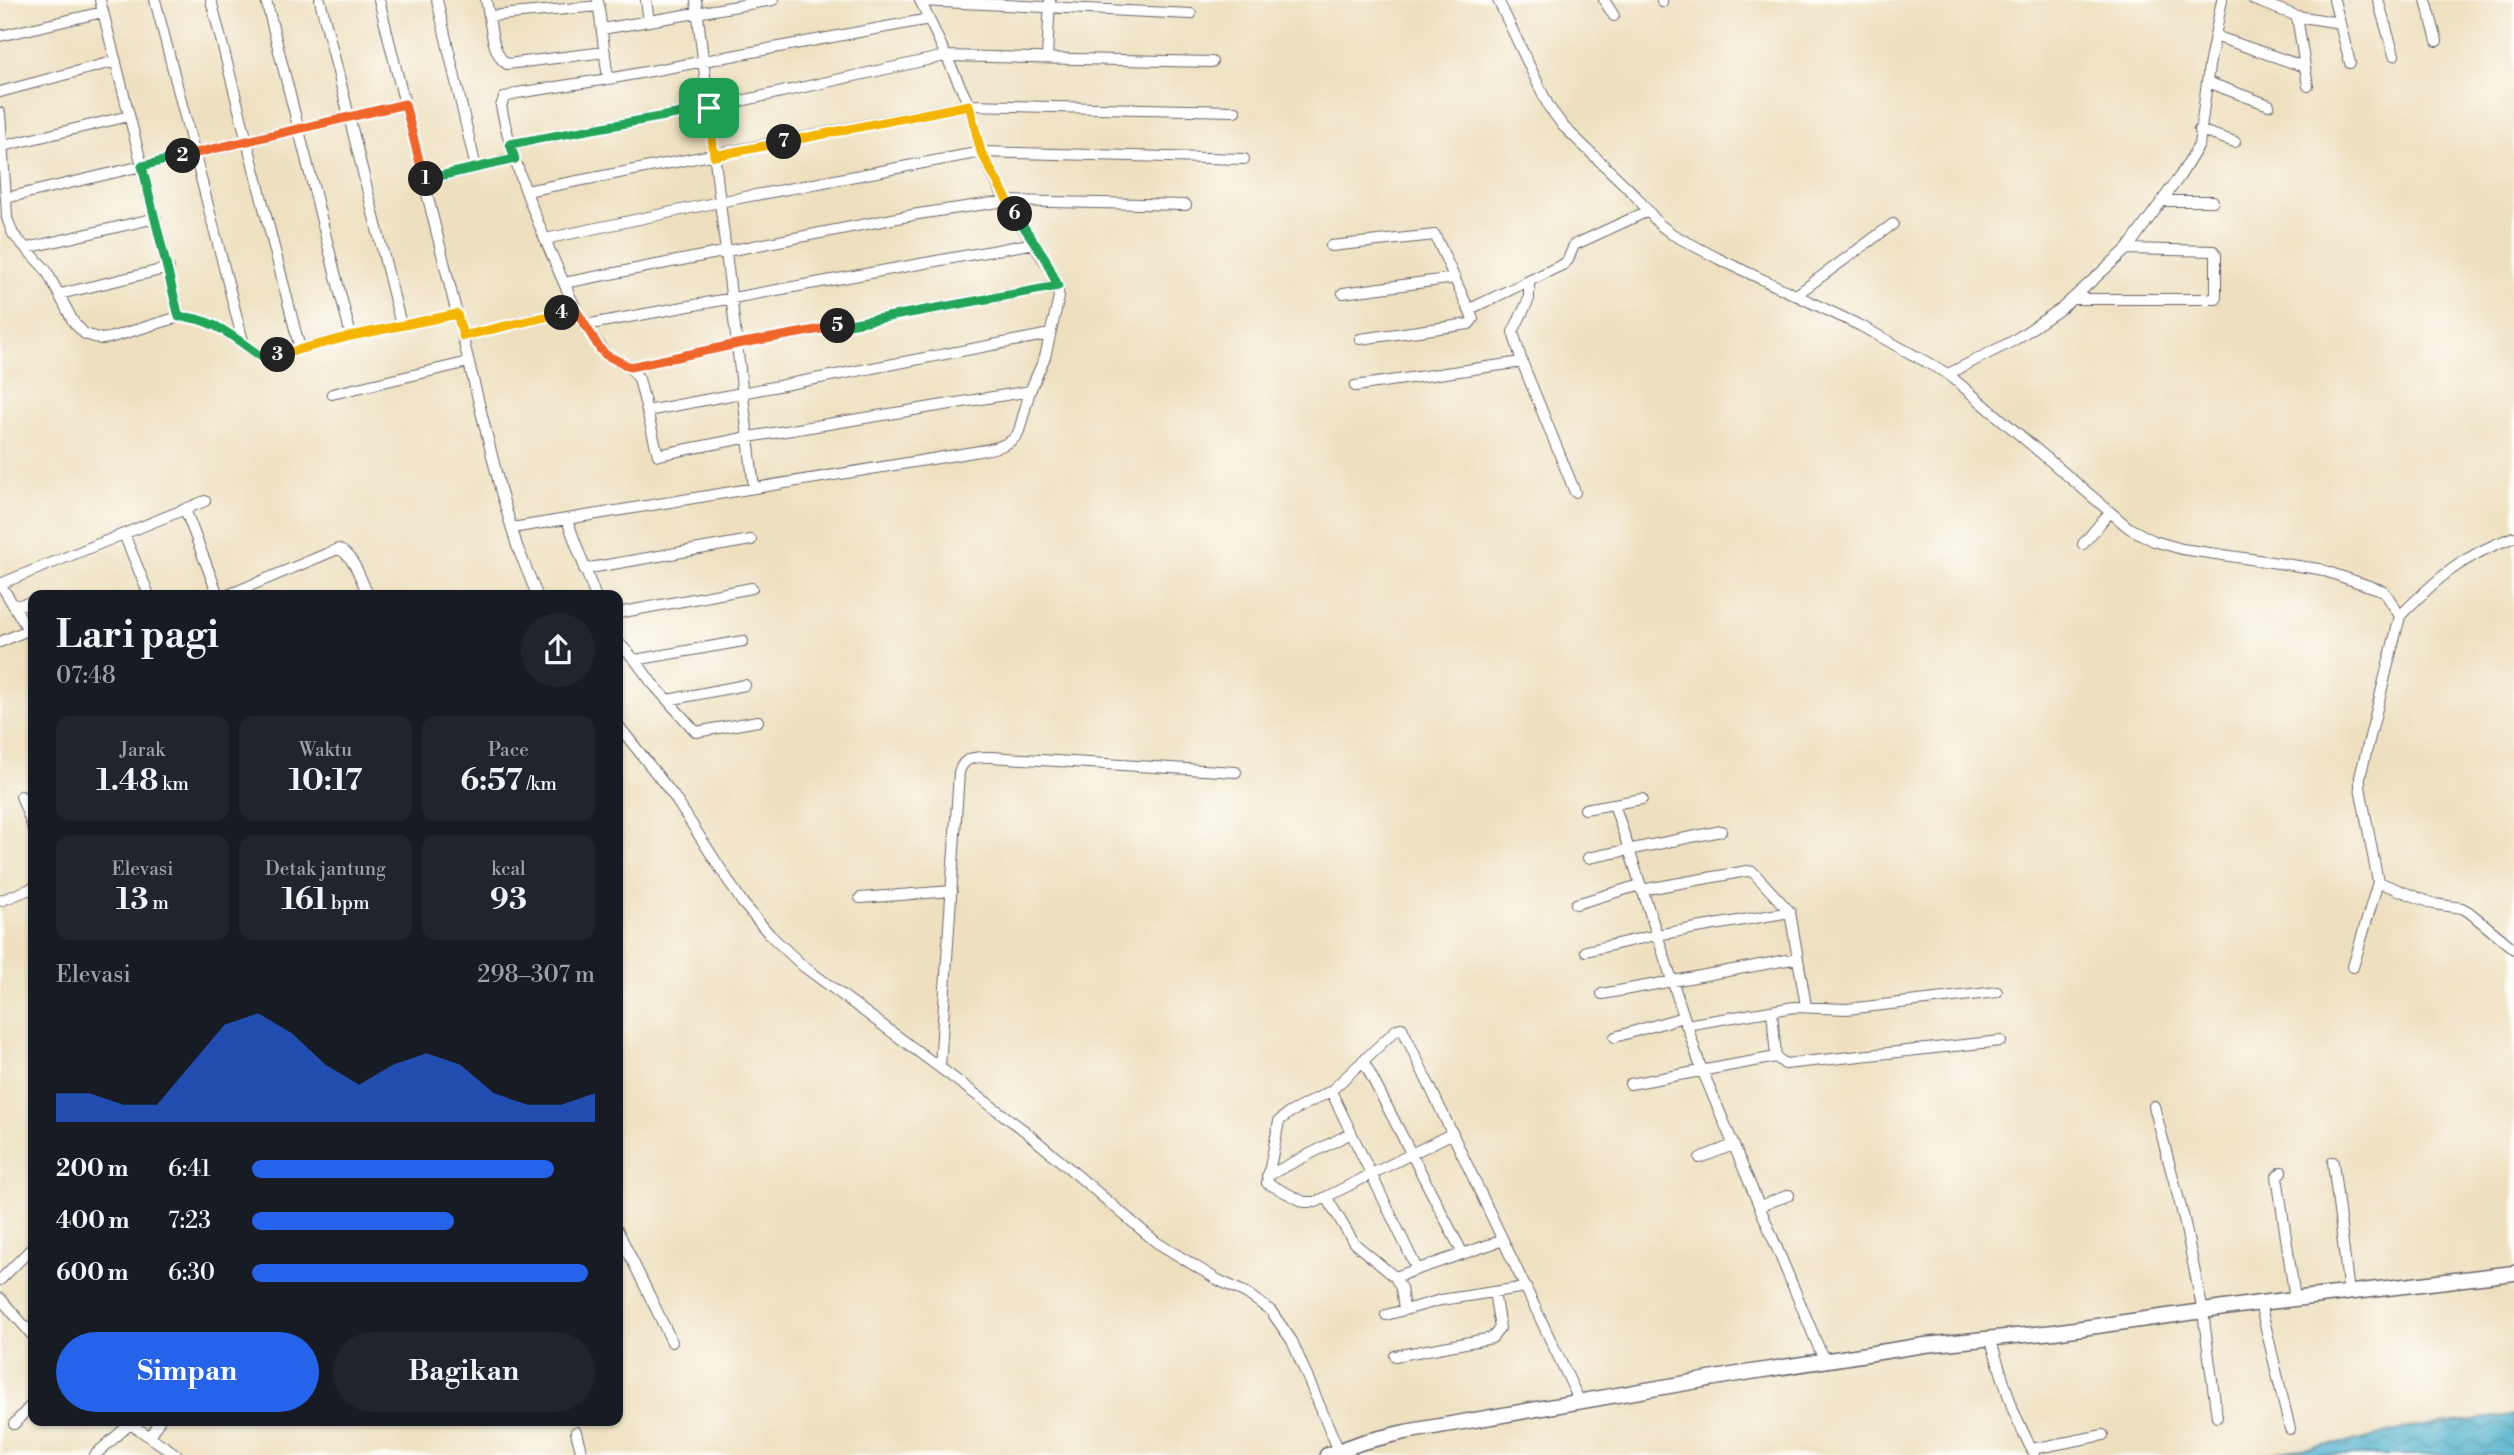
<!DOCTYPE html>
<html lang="id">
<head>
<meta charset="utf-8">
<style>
	:root { --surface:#171b24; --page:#20242c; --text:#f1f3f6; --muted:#9ea1a6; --accent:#2563eb }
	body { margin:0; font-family:"Libre Bodoni",serif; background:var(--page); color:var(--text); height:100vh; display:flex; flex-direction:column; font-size:26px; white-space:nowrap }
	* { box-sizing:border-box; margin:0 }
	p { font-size:23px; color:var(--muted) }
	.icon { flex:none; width:38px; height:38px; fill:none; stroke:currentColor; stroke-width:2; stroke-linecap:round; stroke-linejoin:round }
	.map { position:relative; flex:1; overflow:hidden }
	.sheet { position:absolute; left:28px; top:590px; width:595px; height:836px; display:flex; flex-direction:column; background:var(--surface); border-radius:14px; box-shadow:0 2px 5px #0004 }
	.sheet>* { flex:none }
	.pin { position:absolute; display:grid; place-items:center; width:60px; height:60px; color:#fff; margin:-30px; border-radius:14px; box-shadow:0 4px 10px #0006 }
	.km { position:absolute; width:35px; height:35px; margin:-18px; border-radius:50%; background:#222; color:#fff; font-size:19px; line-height:35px; text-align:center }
	.round { display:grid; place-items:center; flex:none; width:74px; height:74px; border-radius:37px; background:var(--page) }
	.overview { display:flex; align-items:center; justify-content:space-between; height:119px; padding:0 28px }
	h1 { font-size:38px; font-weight:800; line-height:52px }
	.stats { display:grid; grid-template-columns:repeat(3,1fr); gap:10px; height:119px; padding:7px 28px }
	.stats div { display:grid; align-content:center; border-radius:14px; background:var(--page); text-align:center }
	.stats b { font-size:30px; font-weight:800 }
	.stats small { font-size:19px; font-weight:400 }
	.stats p { font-size:19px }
	.chart { height:196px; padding:14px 28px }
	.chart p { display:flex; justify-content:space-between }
	.chart svg { width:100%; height:126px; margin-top:7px; fill:var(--accent); opacity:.7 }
	.cta { display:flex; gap:14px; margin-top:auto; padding:14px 28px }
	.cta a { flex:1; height:80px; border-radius:42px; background:var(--accent); color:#fff; font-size:28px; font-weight:800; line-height:80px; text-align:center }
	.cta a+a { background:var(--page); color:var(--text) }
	ul { padding:0 28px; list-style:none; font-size:23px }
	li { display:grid; grid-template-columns:112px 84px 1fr; align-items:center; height:52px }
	li i { height:18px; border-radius:9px; background:var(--accent) }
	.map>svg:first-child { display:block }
	.water { fill:url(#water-waves); stroke:#386984; stroke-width:2 }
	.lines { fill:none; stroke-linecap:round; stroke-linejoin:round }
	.street-casing { stroke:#696469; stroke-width:12 }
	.secondary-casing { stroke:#696469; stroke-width:17 }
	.street { stroke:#fff; stroke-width:10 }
	.secondary { stroke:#fff; stroke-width:14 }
	.split-1-casing { stroke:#fff; stroke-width:14 }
	.split-2-casing { stroke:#fff; stroke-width:14 }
	.split-3-casing { stroke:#fff; stroke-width:14 }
	.split-4-casing { stroke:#fff; stroke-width:14 }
	.split-5-casing { stroke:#fff; stroke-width:14 }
	.split-6-casing { stroke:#fff; stroke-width:14 }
	.split-7-casing { stroke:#fff; stroke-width:14 }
	.split-8-casing { stroke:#fff; stroke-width:14 }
	.split-1 { stroke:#22a559; stroke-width:9 }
	.split-2 { stroke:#f0652b; stroke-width:9 }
	.split-3 { stroke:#22a559; stroke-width:9 }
	.split-4 { stroke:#f5b400; stroke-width:9 }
	.split-5 { stroke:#f0652b; stroke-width:9 }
	.split-6 { stroke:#22a559; stroke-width:9 }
	.split-7 { stroke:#f5b400; stroke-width:9 }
	.split-8 { stroke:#f5b400; stroke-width:9 }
</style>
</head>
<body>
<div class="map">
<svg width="2514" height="1455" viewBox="0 0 2514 1455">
	<defs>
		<pattern id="water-waves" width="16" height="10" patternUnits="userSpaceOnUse" patternTransform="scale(1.75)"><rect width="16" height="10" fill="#4db0cc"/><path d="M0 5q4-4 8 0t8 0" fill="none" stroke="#408fa7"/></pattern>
	</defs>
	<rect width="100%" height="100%" fill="#fdfcf7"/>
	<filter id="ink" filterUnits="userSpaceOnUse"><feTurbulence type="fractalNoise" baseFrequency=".0143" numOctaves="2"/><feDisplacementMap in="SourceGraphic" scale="14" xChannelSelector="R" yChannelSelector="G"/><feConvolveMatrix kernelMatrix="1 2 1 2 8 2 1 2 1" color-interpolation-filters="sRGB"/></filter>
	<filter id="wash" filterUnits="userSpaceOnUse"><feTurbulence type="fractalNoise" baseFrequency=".00686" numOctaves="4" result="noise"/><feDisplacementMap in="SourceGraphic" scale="28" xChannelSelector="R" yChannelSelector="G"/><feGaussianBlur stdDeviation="1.57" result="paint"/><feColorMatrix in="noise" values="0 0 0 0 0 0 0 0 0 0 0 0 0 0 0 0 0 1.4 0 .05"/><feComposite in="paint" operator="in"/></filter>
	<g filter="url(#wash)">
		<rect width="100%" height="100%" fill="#eee0bf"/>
		<path class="water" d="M 2514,1415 L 2514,1455 L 2258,1455 L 2357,1441 L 2407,1428 Z"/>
	</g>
	<g filter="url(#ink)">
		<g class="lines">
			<g class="street-casing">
				<path id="street" d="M 100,0 L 142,166 L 405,104
					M 155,0 L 244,345
					M 211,0 L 300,349
					M 266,0 L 351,336
					M 320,0 L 401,325
					M 379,0 L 501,492 L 517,546 L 537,595
					M 437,0 L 476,168
					M 486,0 C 491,18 490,54 507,64 L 605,52
					M 646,0 L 649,21
					M 696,0 L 754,488
					M 920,0 L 969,105 L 981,152 L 1006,201 L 1186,205
					M 1498,0 L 1549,107 L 1564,127 L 1633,193 L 1659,224 L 1672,234 L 1717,258 L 1861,326 L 1948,374 L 2129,528 L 2154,541 L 2182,549 L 2319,569 L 2384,591 L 2400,616 L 2360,777 L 2360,787 L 2378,882 L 2434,904 L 2462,908 L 2469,912 L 2514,949
					M 1604,0 L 1614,16
					M 1662,0 L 1662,2
					M 2254,0 L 2297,16 L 2340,23
					M 2334,0 L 2350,63
					M 2378,0 L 2394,55
					M 2426,0 L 2437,41
					M 598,1 L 608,79
					M 920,1 L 1191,14
					M 490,16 L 599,6
					M 2297,16 L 2308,86
					M 929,19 L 608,79 L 517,93 L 504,98 L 501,106 C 511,156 530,204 550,251 C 561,276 571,302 585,325 L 1035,243
					M 602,29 L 773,0
					M 0,36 L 103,12
					M 2215,36 L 2305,67
					M 1047,57 L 1050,0
					M 2207,82 L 2269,105
					M 0,92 L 116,61
					M 0,113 L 6,198
					M 2199,130 L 2235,142
					M 510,144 L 709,108 L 945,56 L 1212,62
					M 3,146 L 129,116
					M 424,180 L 515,159
					M 526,191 L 969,105 L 1235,111
					M 2162,201 L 2213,201
					M 545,239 L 719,202 L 981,152 L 1244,159
					M 1331,246 L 1435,235 L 1473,319 L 1469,324 L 1360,339
					M 27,248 L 156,218
					M 1529,281 L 1529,299 L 1513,332 L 1522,362 L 1575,492
					M 1343,293 L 1455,278
					M 60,294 L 169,268
					M 1796,295 L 1893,224
					M 2073,299 L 2216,299 L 2216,254 L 2214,251 L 2127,249
					M 1470,309 L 1564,264 L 1568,260 L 1574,245 L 1648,211
					M 179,317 L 142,166 L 6,198 L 7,218 L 13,234 L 46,270 L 74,323 L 85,334 L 101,339 L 109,338 L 179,317 C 212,316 238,341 263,358 L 351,336 L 457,314
					M 585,325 L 606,355 L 630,367 L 639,379 L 658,455 L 749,437 L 1030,391
					M 463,336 L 576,310
					M 630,367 L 737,344 L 1058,286
					M 1948,374 L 2013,341 L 2062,308 L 2127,249 L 2180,176 L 2199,145 L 2209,66 L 2222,0
					M 1355,386 L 1522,362
					M 332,394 L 469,362
					M 647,411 L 1050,334
					M 185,509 L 218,595
					M 567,520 L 595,595
					M 512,528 L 962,454 C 979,450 1011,450 1019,431 L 1030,391 L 1045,357 L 1059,297 L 1053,274 L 1006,201 L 918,214 L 564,283
					M 124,534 L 149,595
					M 2083,544 L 2110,512
					M 584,569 L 751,540
					M 0,583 L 33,638
					M 0,584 L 205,501
					M 228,595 L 338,549 C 354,555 361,580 368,595
					M 14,606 L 33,602
					M 618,613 L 752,588
					M 2400,616 C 2437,578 2464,555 2514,537
					M 0,642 L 28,630
					M 618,642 L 635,660 L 652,683 L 696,732 L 758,721
					M 635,660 L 743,641
					M 668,700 L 745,685
					M 618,725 L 673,795 L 742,902 L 770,935 L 803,966 L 1025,1131 L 1156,1242 L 1218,1280 L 1246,1293 L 1271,1311 L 1292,1341 L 1339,1451
					M 21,796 L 33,828
					M 1614,804 L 1700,1065 L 1824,1360
					M 1585,809 L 1642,799
					M 1588,858 L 1721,831
					M 1641,890 L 1747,871 L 1753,872 L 1790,912 L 1806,1006
					M 860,898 L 952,891
					M 0,901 L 33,888
					M 1576,904 L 1640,885
					M 1586,951 L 1656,935 L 1790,912
					M 2353,967 L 2378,882
					M 1602,994 L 1798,958
					M 1772,1011 L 1776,1057
					M 1686,1025 L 1794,1007 L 1847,1009 L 1997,992
					M 1615,1037 L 1683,1017
					M 1363,1060 L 1463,1254
					M 940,1067 L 959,772 C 964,756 976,757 991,757 L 1236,772
					M 1630,1084 L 1776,1057 L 1785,1064 L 2001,1041
					M 1331,1091 L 1417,1269
					M 2154,1106 L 2184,1219 L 2203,1312 L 2217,1417
					M 1453,1133 L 1316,1202 L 1304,1202 L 1267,1183 L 1279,1121 L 1289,1113 L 1331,1091 L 1397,1029 L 1402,1028 L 1580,1402
					M 1700,1158 L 1733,1145
					M 2333,1162 L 2349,1293
					M 2282,1172 L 2277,1176 L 2295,1299
					M 1267,1176 L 1351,1133
					M 1327,1198 L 1354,1243 L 1395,1277 L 1503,1240
					M 1760,1206 L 1789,1195
					M 618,1231 L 672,1342
					M 1395,1277 L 1401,1288 L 1404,1309
					M 0,1280 L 33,1247
					M 0,1298 L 33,1336
					M 2260,1303 L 2290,1429
					M 1386,1315 L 1441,1300 L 1526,1287
					M 1990,1338 L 2013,1410 L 2034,1455
					M 1395,1356 L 1492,1338 L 1500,1328 L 1494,1292
					M 126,1421 L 177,1455
					M 14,1424 L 33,1403
					M 576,1432 L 582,1455
					M 150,1437 L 159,1421
					M 2032,1449 L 2103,1435
					M 95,1455 L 130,1424"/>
			</g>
			<g class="secondary-casing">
				<path id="secondary" d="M 1327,1455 L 1363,1442 L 1405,1432 L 1738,1374 L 1925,1345 L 2054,1332 L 2260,1303 L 2514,1273"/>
			</g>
			<use href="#street" class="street"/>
			<use href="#secondary" class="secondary"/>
		</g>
	</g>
	<g class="lines" filter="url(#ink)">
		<g class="split-1-casing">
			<path id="split-1" d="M 426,179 L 515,159 L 510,144 L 709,108"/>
		</g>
		<g class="split-2-casing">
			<path id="split-2" d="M 183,156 L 405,104 L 424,180 L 426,179"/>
		</g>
		<g class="split-3-casing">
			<path id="split-3" d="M 183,156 L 142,166 L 179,317 C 212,316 238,341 263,358 L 278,355"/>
		</g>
		<g class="split-4-casing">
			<path id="split-4" d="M 278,355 L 351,336 L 457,314 L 463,336 L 562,313"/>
		</g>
		<g class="split-5-casing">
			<path id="split-5" d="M 562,313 L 576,310 L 600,349 L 606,355 L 630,367 L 737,344 L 838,326"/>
		</g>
		<g class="split-6-casing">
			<path id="split-6" d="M 838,326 L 1058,286 L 1045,258 L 1015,214"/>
		</g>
		<g class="split-7-casing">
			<path id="split-7" d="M 784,142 L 969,105 L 981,152 L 1015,214"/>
		</g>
		<g class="split-8-casing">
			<path id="split-8" d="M 709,108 L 714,156 L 784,142"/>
		</g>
		<use href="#split-1" class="split-1"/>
		<use href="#split-2" class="split-2"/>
		<use href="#split-3" class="split-3"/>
		<use href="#split-4" class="split-4"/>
		<use href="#split-5" class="split-5"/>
		<use href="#split-6" class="split-6"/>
		<use href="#split-7" class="split-7"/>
		<use href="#split-8" class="split-8"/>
	</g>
</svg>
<div class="pin" style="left:709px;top:108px;background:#1e9e55"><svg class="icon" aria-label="arrive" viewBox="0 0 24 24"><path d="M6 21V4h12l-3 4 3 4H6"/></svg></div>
<b class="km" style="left:426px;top:179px">1</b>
<b class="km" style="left:183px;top:156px">2</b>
<b class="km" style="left:278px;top:355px">3</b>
<b class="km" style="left:562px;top:313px">4</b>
<b class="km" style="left:838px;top:326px">5</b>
<b class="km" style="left:1015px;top:214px">6</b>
<b class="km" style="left:784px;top:142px">7</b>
<section class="sheet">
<div class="overview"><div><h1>Lari pagi</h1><p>07:48</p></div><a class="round"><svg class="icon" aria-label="share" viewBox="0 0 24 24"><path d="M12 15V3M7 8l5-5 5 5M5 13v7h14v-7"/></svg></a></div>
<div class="stats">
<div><p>Jarak</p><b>1.48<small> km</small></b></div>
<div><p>Waktu</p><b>10:17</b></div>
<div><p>Pace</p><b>6:57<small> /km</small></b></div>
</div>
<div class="stats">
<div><p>Elevasi</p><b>13<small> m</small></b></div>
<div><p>Detak jantung</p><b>161<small> bpm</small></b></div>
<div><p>kcal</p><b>93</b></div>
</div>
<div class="chart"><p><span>Elevasi</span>298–307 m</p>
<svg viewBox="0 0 160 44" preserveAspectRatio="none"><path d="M0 44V34L10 34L20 38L30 38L40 24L50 10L60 6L70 13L80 24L90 31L100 24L110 20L120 24L130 34L140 38L150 38L160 34V44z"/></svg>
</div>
<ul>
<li><b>200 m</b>6:41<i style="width:88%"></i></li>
<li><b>400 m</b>7:23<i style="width:59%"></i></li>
<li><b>600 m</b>6:30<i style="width:98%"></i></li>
</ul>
<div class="cta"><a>Simpan</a><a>Bagikan</a></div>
</section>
</div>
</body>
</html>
